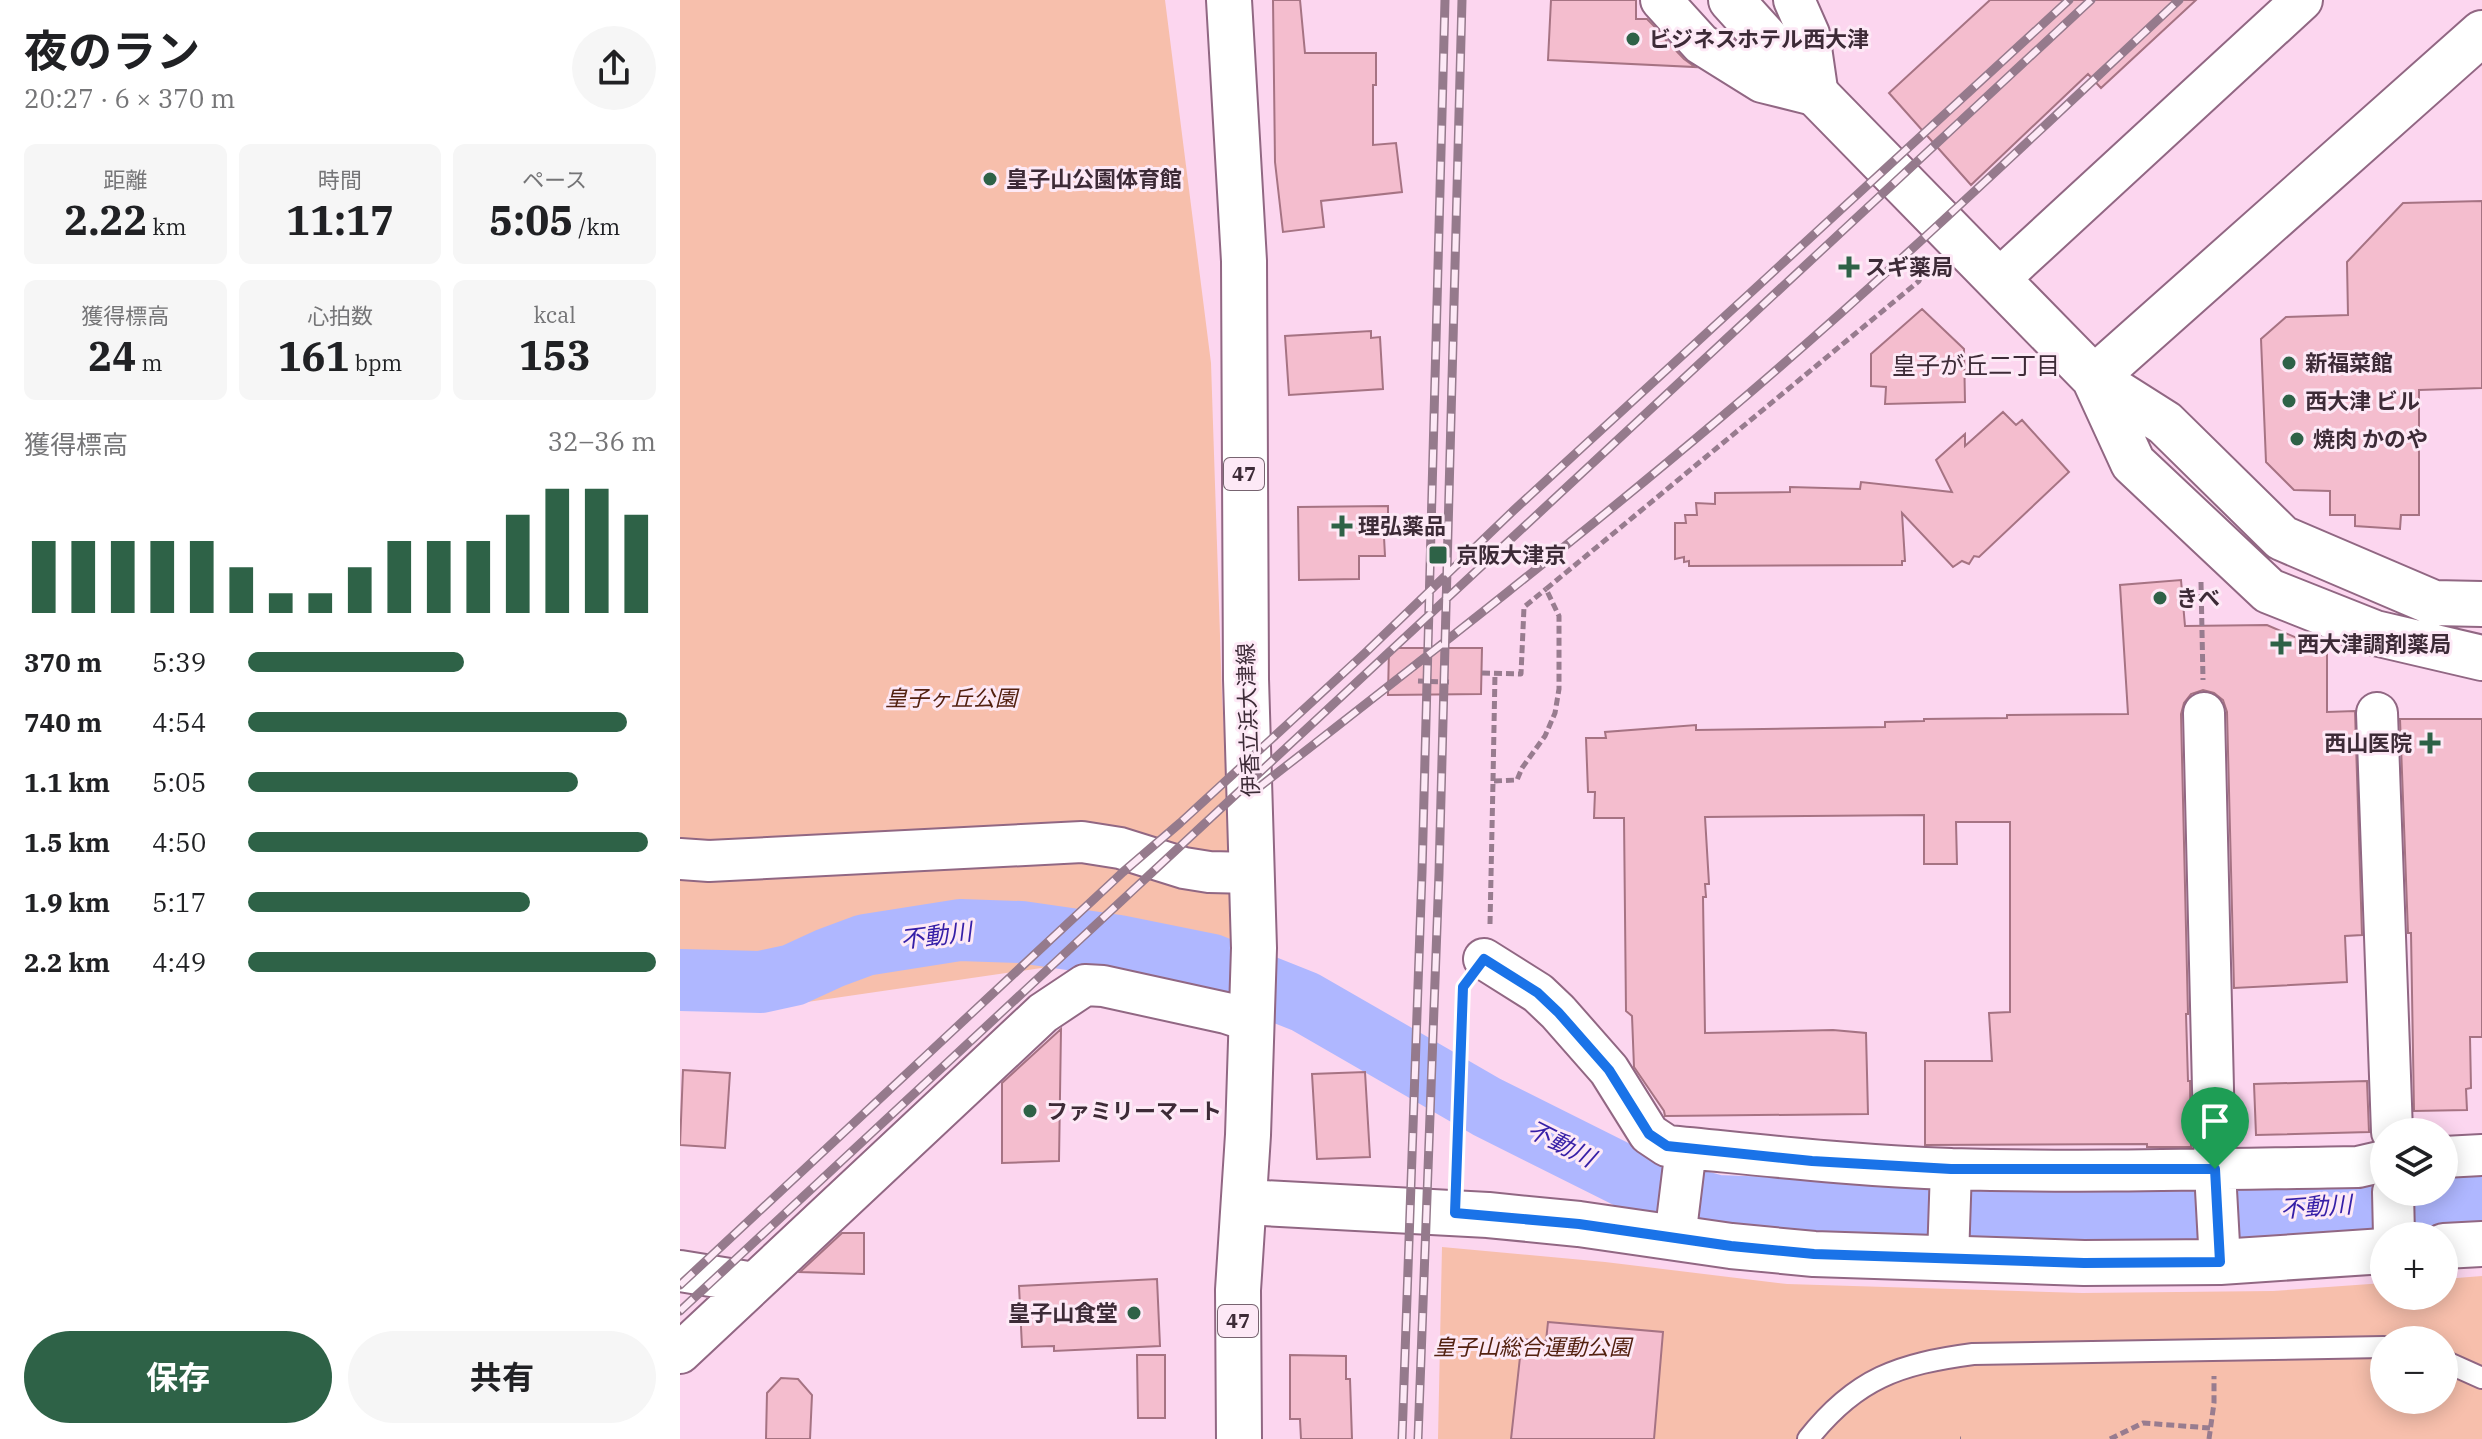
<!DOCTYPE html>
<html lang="ja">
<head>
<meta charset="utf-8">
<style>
	:root { --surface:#fff; --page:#f6f6f6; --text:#202124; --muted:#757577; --accent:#2e6247 }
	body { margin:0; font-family:"IBM Plex Serif","Noto Sans JP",serif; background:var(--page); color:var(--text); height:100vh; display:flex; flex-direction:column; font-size:30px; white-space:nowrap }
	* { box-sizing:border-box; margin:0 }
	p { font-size:26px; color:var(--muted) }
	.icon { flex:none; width:44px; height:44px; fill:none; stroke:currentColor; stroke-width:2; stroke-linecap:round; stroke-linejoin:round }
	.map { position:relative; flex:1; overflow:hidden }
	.details { display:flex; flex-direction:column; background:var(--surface); width:680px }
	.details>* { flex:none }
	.controls { position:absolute; left:1690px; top:1118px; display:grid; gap:16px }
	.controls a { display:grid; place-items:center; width:88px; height:88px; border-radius:50%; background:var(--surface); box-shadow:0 4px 20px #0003; font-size:40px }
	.pin { position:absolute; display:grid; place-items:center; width:68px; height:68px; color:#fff; margin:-82px -34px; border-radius:50% 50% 50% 0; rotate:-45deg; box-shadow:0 0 8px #0007 }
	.pin .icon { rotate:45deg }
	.round { display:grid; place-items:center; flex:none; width:84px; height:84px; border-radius:42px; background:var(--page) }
	.summary { display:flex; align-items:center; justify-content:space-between; height:136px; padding:0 24px }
	h1 { font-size:44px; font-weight:700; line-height:60px }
	.metrics { display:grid; grid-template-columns:repeat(3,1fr); gap:12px; height:136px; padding:8px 24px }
	.metrics div { display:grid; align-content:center; border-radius:12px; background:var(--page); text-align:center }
	.metrics b { font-size:40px; font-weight:700 }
	.metrics small { font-size:22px; font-weight:400 }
	.metrics p { font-size:22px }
	.chart { height:224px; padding:16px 24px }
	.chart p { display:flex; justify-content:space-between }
	.chart svg { width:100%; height:144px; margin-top:8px; stroke:var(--accent); stroke-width:6 }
	.cta { display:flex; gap:16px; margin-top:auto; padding:16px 24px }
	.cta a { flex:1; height:92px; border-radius:48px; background:var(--accent); color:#fff; font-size:32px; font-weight:700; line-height:92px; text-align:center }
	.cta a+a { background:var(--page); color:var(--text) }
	ul { padding:0 24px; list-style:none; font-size:26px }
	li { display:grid; grid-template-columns:128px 96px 1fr; align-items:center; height:60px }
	li i { height:20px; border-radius:10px; background:var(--accent) }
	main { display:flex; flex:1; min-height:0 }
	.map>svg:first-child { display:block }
	.green { fill:#f7bfac; fill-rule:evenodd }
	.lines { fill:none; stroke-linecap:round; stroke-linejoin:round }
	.river { stroke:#afb7ff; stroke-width:62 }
	.building { fill:#f4bdce; stroke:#a67383; stroke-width:2 }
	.lane-casing { stroke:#916783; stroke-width:24 }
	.street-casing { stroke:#916783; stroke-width:44 }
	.secondary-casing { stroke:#916783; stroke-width:48 }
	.primary-casing { stroke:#916783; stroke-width:48 }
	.path { stroke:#987c8f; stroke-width:5; stroke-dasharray:8 4; stroke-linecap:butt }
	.lane { stroke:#fff; stroke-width:20 }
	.street { stroke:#fff; stroke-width:40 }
	.secondary { stroke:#fff; stroke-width:44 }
	.primary { stroke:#fff; stroke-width:44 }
	.rail-casing { stroke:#957a8c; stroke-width:9 }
	.rail { stroke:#fde9f6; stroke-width:6; stroke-dasharray:18; stroke-linecap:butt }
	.route-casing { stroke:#fff; stroke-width:16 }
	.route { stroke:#1a73e8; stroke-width:10 }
	.poi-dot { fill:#2e6247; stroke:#fde9f6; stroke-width:3 }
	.labels { text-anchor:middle; stroke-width:6; stroke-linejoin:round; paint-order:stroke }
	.shield { fill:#fde9f6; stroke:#776470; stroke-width:2 }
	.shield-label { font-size:20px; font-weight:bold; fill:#3d2b37 }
	.poi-label { font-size:22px; font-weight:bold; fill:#3d2b37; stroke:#fde9f6; text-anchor:start }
	.park-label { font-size:22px; font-style:italic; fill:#532110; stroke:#fde9f6 }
	.street-label { font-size:22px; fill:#3d2b37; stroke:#fde9f6 }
	.neighbourhood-label { font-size:24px; fill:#3d2b37; stroke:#fde9f6 }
	.water-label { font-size:24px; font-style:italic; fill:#361fa7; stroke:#fde9f6 }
</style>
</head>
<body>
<main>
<section class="details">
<div class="summary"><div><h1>夜のラン</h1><p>20:27 · 6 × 370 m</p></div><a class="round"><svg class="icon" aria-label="share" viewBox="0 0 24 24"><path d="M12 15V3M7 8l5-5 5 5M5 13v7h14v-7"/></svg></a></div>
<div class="metrics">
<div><p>距離</p><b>2.22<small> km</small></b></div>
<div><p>時間</p><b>11:17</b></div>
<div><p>ペース</p><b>5:05<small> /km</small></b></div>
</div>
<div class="metrics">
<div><p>獲得標高</p><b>24<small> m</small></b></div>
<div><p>心拍数</p><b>161<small> bpm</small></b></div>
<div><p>kcal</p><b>153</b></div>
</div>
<div class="chart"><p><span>獲得標高</span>32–36 m</p>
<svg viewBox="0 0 160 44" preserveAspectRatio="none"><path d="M5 44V22M15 44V22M25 44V22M35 44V22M45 44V22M55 44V30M65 44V38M75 44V38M85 44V30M95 44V22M105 44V22M115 44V22M125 44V14M135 44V6M145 44V6M155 44V14"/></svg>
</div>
<ul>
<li><b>370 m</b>5:39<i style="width:53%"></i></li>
<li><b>740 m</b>4:54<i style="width:93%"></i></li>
<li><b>1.1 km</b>5:05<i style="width:81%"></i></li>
<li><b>1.5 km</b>4:50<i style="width:98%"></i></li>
<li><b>1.9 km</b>5:17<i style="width:69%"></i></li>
<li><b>2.2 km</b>4:49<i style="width:100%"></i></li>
</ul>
<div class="cta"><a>保存</a><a>共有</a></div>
</section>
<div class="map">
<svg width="1802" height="1439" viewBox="0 0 1802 1439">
	<rect width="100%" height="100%" fill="#fcd6ef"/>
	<path class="green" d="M 0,0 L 485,0 L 531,363 L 542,696 L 559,994 L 416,960 L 86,1008 L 0,997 Z
		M 762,1247 L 925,1262 L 1107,1284 L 1402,1293 L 1593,1291 L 1704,1283 L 1704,1296 L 1764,1296 L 1764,1279 L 1802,1276 L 1802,1439 L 758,1439 ZM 1704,1340 L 1764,1340 L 1764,1400 L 1704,1400 Z"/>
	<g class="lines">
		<path class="river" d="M 0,980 L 81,982 L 113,975 L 150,958 L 185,945 L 280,930 L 341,932 L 438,946 L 532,965 L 625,1002 L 807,1107 L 967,1187 L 1036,1206 L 1330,1217 L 1504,1215 L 1802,1197"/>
	</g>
	<path class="building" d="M 593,0 L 620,0 L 625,53 L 696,53 L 696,85 L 693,85 L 693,145 L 716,143 L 722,192 L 641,201 L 644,227 L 603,232 L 595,162 Z
		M 871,0 L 956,0 L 956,19 L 967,19 L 979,31 L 979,38 L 984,38 L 1004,59 L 1015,67 L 868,60 Z
		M 1310,0 L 1516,0 L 1421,88 L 1408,74 L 1291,185 L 1209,93 Z
		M 1802,201 L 1802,388 L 1739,390 L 1739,515 L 1721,515 L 1720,529 L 1675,526 L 1675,515 L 1650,515 L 1650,491 L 1614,490 L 1586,462 L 1581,339 L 1606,317 L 1668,315 L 1667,262 L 1723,203 Z
		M 1242,309 L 1284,349 L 1285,402 L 1205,404 L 1206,387 L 1191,386 L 1191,354 Z
		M 691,331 L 691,338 L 700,337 L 703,389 L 609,395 L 605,336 Z
		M 1323,412 L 1336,425 L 1342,420 L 1389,472 L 1299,557 L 1294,556 L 1289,564 L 1282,561 L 1273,567 L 1222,513 L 1225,561 L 1222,561 L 1222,565 L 1009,566 L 1009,561 L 1004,562 L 1004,557 L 995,559 L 995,523 L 1006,523 L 1005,515 L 1017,515 L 1016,503 L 1035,504 L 1035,493 L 1110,492 L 1110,487 L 1180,489 L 1181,482 L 1272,492 L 1256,460 L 1285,434 L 1285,446 Z
		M 708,506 L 708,537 L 704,537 L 705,556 L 679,556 L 679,579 L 619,580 L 618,507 Z
		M 1501,580 L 1505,626 L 1587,625 L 1647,651 L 1647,712 L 1675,711 L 1682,935 L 1665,936 L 1667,982 L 1554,988 L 1547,712 L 1543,700 L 1534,693 L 1523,690 L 1511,694 L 1504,703 L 1501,714 L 1508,1014 L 1506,1014 L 1508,1081 L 1510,1081 L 1511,1147 L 1467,1147 L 1467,1144 L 1245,1145 L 1245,1061 L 1312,1061 L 1309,1013 L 1330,1012 L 1330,822 L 1276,822 L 1277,864 L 1244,864 L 1244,815 L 1025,817 L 1029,884 L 1025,884 L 1026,897 L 1023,897 L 1025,1033 L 1153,1030 L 1186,1033 L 1188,1114 L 985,1116 L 984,1111 L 954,1067 L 952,1016 L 946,1011 L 944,818 L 914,818 L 915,792 L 908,792 L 906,738 L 926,738 L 925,732 L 1016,725 L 1016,730 L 1205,727 L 1205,722 L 1244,721 L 1244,719 L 1327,718 L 1327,715 L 1448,714 L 1440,585 Z
		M 709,648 L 802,648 L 801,694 L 708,695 Z
		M 1720,719 L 1802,719 L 1802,1037 L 1790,1037 L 1791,1088 L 1786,1089 L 1787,1110 L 1734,1111 L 1731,933 L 1728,933 Z
		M 381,1029 L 379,1161 L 322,1163 L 322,1083 Z
		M 3,1070 L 50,1073 L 45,1148 L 0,1145 Z
		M 685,1072 L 690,1157 L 637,1159 L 632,1074 Z
		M 1687,1081 L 1689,1132 L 1576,1135 L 1574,1084 Z
		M 162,1233 L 184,1233 L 184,1274 L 120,1272 Z
		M 477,1279 L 480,1346 L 374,1351 L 374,1346 L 342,1347 L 339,1286 Z
		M 868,1322 L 983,1332 L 974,1439 L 831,1439 L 842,1339 L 866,1341 Z
		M 457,1355 L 485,1355 L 485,1418 L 458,1418 Z
		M 610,1355 L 666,1356 L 666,1379 L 670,1379 L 672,1439 L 621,1439 L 620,1419 L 610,1419 Z
		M 101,1378 L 118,1379 L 132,1395 L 130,1439 L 86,1439 L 87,1393 Z"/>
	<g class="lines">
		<g class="lane-casing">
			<path id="lane" d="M 1764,1361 L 1802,1378
				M 1128,1439 C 1176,1378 1219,1364 1293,1354 L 1704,1347"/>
		</g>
		<g class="street-casing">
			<path id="street" d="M 981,0 L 1021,44 L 1082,82 L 1138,96 L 1129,34 L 1114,0
				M 1318,280 L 1622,0
				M 1524,713 L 1535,1172 L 1540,1262
				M 1697,713 L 1712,1132
				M 0,859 L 29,861 L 402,842 L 440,848 L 504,868 L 529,872 L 572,873
				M 804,959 L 858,993 L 878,1012 L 929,1070 L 969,1134 L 987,1146 C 1082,1155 1176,1166 1271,1169 C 1407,1173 1542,1169 1678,1167 L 1704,1161
				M 1764,1157 L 1802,1155
				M 1713,1192 L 1714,1236
				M 995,1238 L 1006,1148
				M 1268,1258 L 1271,1169
				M 0,1271 L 74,1283
				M 0,1353 L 363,1013 L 405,985 L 423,986 L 546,1013 L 573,1022"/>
		</g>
		<g class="secondary-casing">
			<path id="secondary" d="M 1051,0 L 1138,96 L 1414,378 L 1485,423 L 1602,538 L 1754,603 L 1802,604
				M 1414,378 L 1802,33
				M 1414,378 L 1453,463 L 1589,591 L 1695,633 L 1802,658
				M 564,1202 L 808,1215 L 899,1224 L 1051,1246 L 1134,1254 L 1404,1263 L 1540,1262 L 1704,1251
				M 1764,1246 L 1802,1244"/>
		</g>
		<g class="primary-casing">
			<path id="primary" d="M 549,0 L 564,261 L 566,679 L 574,948 L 568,1135 L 558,1290 L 559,1439"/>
		</g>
		<path class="path" d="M 1521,582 L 1523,680
			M 802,673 L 841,674 L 844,607 L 866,589
			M 738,681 L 769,682
			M 813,781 L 815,673
			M 810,924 L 813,781 L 837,780 L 842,768 L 865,736 L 875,713 L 879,689 L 879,616 L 866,589 L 1239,281 L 1242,272 L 1250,264
			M 777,1176 L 783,990
			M 1280,1439 L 1281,1439
			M 1430,1439 L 1463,1423 L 1530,1428
			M 1529,1439 L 1534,1403 L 1534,1376"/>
		<use href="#lane" class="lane"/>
		<use href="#street" class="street"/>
		<use href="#secondary" class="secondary"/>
		<use href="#primary" class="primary"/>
		<g class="rail-casing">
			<path id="rail" d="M 578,788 C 733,667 889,546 1039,419 C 1198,285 1348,141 1499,0
				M 0,1285 L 443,872 L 500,823 L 684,654 L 834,510 L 1389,0
				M 0,1311 L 1411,0
				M 722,1439 L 742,872 L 765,0
				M 738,1439 L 759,873 L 782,0"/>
		</g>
		<use href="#rail" class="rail"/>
	</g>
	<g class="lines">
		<g class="route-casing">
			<path id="route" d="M 804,959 L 858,993 L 878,1012 L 929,1070 L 969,1134 L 987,1146 L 1132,1161 L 1271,1169 L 1535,1169 L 1540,1262 L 1404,1263 L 1134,1254 L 1051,1246 L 899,1224 L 775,1213 L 783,987 Z"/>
		</g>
		<use href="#route" class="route"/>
	</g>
	<g class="poi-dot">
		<circle cx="953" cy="39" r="8"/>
		<circle cx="310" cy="179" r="8"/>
		<path d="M1165 255h8v8h8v8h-8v8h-8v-8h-8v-8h8z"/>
		<circle cx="1609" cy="363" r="8"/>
		<circle cx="1609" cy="401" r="8"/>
		<circle cx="1617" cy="439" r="8"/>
		<path d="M658 514h8v8h8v8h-8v8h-8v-8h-8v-8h8z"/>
		<rect x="748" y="545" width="20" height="20" rx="4"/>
		<circle cx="1480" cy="598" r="8"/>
		<path d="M1597 632h8v8h8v8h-8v8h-8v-8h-8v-8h8z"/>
		<path d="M1746 731h8v8h8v8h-8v8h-8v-8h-8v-8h8z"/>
		<circle cx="350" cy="1111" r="8"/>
		<circle cx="454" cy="1313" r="8"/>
	</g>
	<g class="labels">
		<g class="shield">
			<rect x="544" y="458" width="40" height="32" rx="6"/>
			<rect x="538" y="1305" width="40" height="32" rx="6"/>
		</g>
		<g class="shield-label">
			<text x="564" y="481">47</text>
			<text x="558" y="1328">47</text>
		</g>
		<g class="poi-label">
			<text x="969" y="47">ビジネスホテル西大津</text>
			<text x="326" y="187">皇子山公園体育館</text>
			<text x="1185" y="275">スギ薬局</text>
			<text x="1625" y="371">新福菜館</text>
			<text x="1625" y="409">西大津 ビル</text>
			<text x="1633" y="447">焼肉 かのや</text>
			<text x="678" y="534">理弘薬品</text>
			<text x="776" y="563">京阪大津京</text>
			<text x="1496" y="606">きべ</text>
			<text x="1617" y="652">西大津調剤薬局</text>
			<text x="1732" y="751" text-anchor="end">西山医院</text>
			<text x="366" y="1119">ファミリーマート</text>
			<text x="438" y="1321" text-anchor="end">皇子山食堂</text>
		</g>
		<g class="park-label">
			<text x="271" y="706">皇子ヶ丘公園</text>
			<text x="852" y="1355">皇子山総合運動公園</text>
		</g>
		<g class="street-label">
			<text transform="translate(568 720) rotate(-92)" y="8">伊香立浜大津線</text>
		</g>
		<g class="neighbourhood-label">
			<text x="1296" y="374">皇子が丘二丁目</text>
		</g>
		<g class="water-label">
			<text transform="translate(256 936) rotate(-7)" y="8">不動川</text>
			<text transform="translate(881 1144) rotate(27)" y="8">不動川</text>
			<text transform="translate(1636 1207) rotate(-4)" y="8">不動川</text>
		</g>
	</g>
</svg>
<div class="controls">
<a><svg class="icon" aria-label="layers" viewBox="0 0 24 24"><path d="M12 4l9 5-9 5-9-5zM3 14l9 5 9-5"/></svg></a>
<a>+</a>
<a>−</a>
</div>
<div class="pin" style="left:1535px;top:1169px;background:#1e9e55"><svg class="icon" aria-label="arrive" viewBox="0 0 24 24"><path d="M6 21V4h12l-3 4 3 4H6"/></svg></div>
</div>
</main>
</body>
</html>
